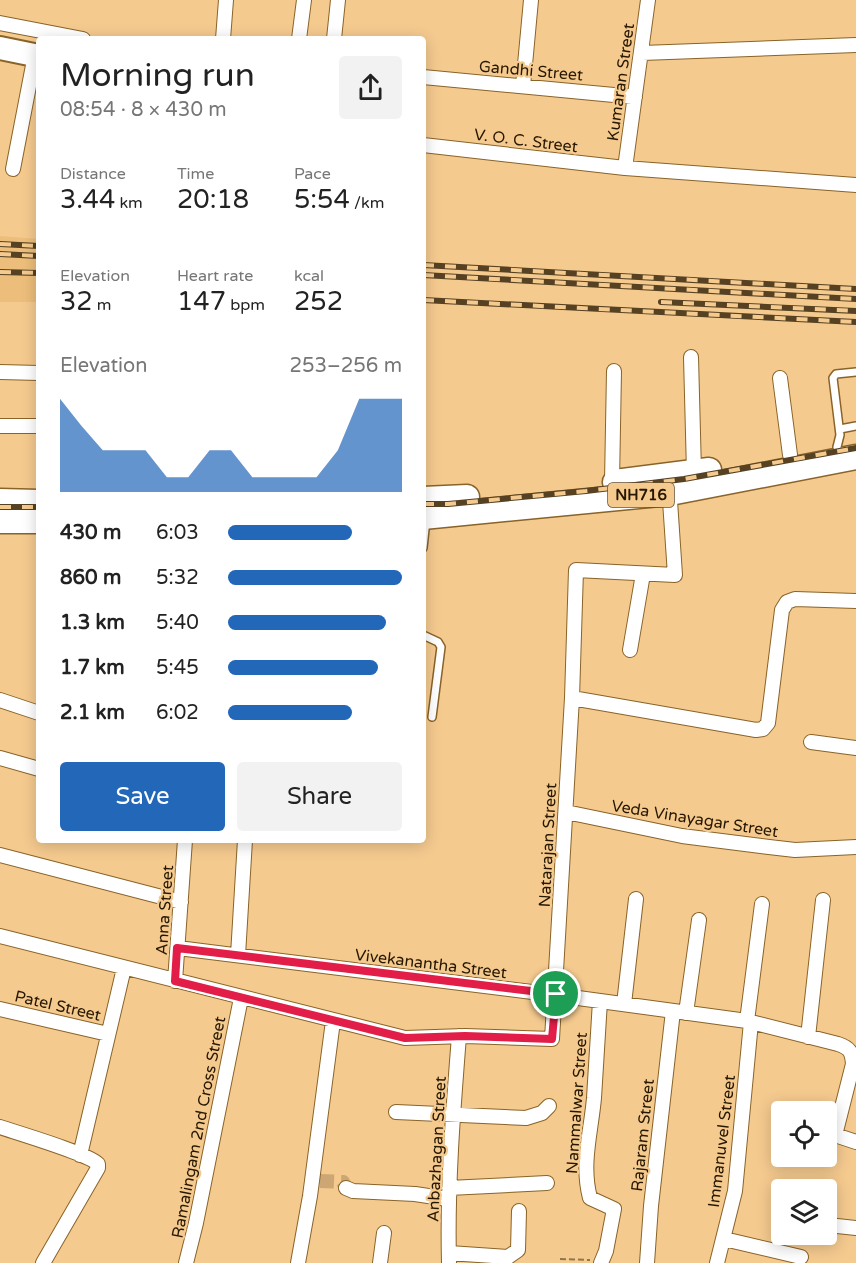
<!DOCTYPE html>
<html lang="en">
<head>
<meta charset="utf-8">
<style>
	:root { --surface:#fff; --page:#f2f2f2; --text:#222; --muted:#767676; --accent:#2367b8 }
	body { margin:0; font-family:"Varela Round",sans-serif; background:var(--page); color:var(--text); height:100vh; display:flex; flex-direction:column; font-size:22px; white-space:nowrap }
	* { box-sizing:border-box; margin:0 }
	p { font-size:20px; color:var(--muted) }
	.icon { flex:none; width:33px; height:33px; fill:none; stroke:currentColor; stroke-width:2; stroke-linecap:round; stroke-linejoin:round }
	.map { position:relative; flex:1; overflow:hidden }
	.details { position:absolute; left:36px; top:36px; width:390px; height:807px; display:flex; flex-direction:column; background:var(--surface); border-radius:6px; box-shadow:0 3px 15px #0003 }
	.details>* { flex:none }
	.tools { position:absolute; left:771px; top:1101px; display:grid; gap:12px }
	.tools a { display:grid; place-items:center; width:66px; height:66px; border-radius:6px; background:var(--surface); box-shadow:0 3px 15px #0003; font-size:30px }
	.pin { position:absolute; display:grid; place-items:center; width:51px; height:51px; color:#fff; margin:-26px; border:3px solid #fff; border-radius:50%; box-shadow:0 2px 6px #0007 }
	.round { display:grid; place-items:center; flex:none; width:63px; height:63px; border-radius:6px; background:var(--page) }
	.summary { display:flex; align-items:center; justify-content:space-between; height:102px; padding:0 24px }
	h1 { font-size:33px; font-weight:600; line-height:45px }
	.figures { display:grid; grid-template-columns:repeat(3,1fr); gap:9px; height:102px; padding:6px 24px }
	.figures div { display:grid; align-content:center }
	.figures b { font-size:26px; font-weight:600 }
	.figures small { font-size:16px; font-weight:400 }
	.figures p { font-size:16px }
	.chart { height:168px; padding:12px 24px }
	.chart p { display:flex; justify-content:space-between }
	.chart svg { width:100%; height:108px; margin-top:6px; fill:var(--accent); opacity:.7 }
	.button { display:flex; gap:12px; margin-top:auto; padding:12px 24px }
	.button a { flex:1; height:69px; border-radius:6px; background:var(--accent); color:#fff; font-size:24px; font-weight:600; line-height:69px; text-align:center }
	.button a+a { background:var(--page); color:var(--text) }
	ul { padding:0 24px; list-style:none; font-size:20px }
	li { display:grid; grid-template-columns:96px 72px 1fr; align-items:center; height:45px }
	li i { height:15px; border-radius:8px; background:var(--accent) }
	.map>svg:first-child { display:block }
	.built { fill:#edbe7b }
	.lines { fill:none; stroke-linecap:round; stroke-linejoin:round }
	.minor-tunnel { stroke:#cca673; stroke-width:14; stroke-dasharray:14 7; stroke-linecap:butt }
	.service-casing { stroke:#896328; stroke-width:10 }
	.minor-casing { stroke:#896328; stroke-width:16 }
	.primary-casing { stroke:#896328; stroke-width:26 }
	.trunk-casing { stroke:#896328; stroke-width:27 }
	.path { stroke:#93764c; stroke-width:2; stroke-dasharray:6 3; stroke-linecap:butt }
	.service { stroke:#fff; stroke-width:7 }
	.minor { stroke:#fff; stroke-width:14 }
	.primary { stroke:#fff; stroke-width:22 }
	.trunk { stroke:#fff; stroke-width:24 }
	.rail-casing { stroke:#564122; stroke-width:6 }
	.rail { stroke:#f5ca8f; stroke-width:4; stroke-dasharray:11; stroke-linecap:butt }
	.route-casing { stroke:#fff; stroke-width:12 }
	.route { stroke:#e11d48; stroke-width:8 }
	.labels { text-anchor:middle; stroke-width:4.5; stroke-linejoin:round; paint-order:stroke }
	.shield { fill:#f5ca8f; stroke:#644d2c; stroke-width:1.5 }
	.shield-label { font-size:15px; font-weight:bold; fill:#261701 }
	.street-label { font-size:16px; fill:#261701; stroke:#f5ca8f }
</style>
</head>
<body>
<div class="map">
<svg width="856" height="1263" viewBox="0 0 856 1263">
	<rect width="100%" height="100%" fill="#f5ca8f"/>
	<path class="built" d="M 0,236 L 39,239 L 39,302 L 0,302 Z"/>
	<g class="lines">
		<path class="minor-tunnel" d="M 320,1181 L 343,1182 L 346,1188"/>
		<g class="service-casing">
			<path id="service" d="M 840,429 L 856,426
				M 837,447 L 840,435 L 833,378 L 836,374 L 856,372
				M 423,548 L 426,520
				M 423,635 L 438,642 L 441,647 L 432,717"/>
		</g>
		<g class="minor-casing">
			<path id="minor" d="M 0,23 L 83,39
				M 223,39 L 226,0
				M 299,39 L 304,0
				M 334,39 L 338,0
				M 642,53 L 856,45
				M 423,77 L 635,97
				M 523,86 L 531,0
				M 423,145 L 625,168 L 856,185
				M 625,168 L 648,0
				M 13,169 L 35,55
				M 691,357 L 694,472
				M 0,372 L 39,373
				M 780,378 L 790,455
				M 0,426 L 39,426
				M 612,482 L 614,371
				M 630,650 L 643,574
				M 572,698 L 756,730 L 763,729 L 768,723 L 782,610 L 787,602 L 795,599 L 856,601
				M 0,700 L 39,713
				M 811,742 L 856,748
				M 0,758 L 39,769
				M 566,812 L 682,836 L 769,847 L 795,850 L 856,847
				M 0,855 L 181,902
				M 0,936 L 405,1038 L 465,1036 L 552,1039 L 572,698 L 576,570 L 675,575 L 669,486
				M 178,948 L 556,995 L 747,1021 L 838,1044 C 850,1048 852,1052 853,1064 L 835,1135 L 856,1142
				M 238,955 L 245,840
				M 175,981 L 185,840
				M 600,1001 C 598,1033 596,1065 594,1098 C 591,1132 581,1164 590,1198 L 614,1209 L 606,1251 L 601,1263
				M 624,1004 L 636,899
				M 0,1009 L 108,1034
				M 686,1013 L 699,920
				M 747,1021 L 762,904
				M 808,1037 L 823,900
				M 396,1112 L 526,1118 L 542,1113 L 549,1106
				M 0,1127 C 18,1133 89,1154 98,1164 L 98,1168 L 43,1263
				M 80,1155 L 124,968
				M 346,1188 L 353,1191 L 415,1194 L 448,1199
				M 449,1188 L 547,1183
				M 828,1225 L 856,1228
				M 724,1239 L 801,1257
				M 449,1253 L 508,1257 L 518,1250 L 519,1211
				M 186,1263 L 196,1223 L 241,998
				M 298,1263 L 310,1196 L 333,1021
				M 380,1263 L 384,1233
				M 449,1263 C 447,1187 453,1112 459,1036
				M 647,1263 L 651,1206 L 673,1011
				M 717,1263 L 735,1191 L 751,1022"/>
		</g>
		<g class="primary-casing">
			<path id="primary" d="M 0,48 L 39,56"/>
		</g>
		<g class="trunk-casing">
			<path id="trunk" d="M 615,482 L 709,470
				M 423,499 L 467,497
				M 0,501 L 39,502
				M 423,517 L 670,493 L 856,457
				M 0,521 L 39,521"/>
		</g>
		<path class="path" d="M 560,1259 L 590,1260"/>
		<use href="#service" class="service"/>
		<use href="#minor" class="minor"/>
		<use href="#primary" class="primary"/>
		<use href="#trunk" class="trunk"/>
		<g class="rail-casing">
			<path id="rail" d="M 0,244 L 39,246
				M 0,254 L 39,256
				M 423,265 L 856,289
				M 0,272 L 39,273
				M 423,275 L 856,299
				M 423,300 L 856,322
				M 661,302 L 856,311
				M 423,504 L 448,504 L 586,491 L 684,479 L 856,448
				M 0,507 L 39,507"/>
		</g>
		<use href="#rail" class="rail"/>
	</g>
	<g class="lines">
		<g class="route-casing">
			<path id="route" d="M 177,948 L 556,994 L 552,1039 L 465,1036 L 405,1038 L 175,981 Z"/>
		</g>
		<use href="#route" class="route"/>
	</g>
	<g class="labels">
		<rect class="shield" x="608" y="483" width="66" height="24" rx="4.5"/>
		<g class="shield-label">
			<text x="641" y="500">NH716</text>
		</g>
		<g class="street-label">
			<text transform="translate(531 70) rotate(5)" y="6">Gandhi Street</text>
			<text transform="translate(620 82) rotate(-82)" y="6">Kumaran Street</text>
			<text transform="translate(526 140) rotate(7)" y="6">V. O. C. Street</text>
			<text transform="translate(695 818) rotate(9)" y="6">Veda Vinayagar Street</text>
			<text transform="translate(547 845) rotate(-87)" y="6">Natarajan Street</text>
			<text transform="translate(164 910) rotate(-86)" y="6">Anna Street</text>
			<text transform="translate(431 963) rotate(7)" y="6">Vivekanantha Street</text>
			<text transform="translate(58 1005) rotate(13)" y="6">Patel Street</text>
			<text transform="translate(576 1103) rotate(-86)" y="6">Nammalwar Street</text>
			<text transform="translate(198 1127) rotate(-79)" y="6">Ramalingam 2nd Cross Street</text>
			<text transform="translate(642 1135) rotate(-84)" y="6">Rajaram Street</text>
			<text transform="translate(721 1141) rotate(-83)" y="6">Immanuvel Street</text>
			<text transform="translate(436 1149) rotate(-87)" y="6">Anbazhagan Street</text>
		</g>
	</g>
</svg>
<div class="tools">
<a><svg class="icon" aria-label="locate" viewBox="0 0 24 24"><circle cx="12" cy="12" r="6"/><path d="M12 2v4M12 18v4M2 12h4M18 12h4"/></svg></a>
<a><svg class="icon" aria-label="layers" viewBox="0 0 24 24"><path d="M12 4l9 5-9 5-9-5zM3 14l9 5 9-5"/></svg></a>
</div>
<div class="pin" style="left:556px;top:994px;background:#1e9e55"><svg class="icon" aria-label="arrive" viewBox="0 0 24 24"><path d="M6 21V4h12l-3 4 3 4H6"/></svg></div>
<section class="details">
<div class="summary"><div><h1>Morning run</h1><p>08:54 · 8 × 430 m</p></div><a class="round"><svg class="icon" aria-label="share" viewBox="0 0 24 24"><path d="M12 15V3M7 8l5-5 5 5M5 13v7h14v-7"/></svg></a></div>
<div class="figures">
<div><p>Distance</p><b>3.44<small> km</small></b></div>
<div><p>Time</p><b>20:18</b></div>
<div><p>Pace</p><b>5:54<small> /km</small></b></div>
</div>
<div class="figures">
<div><p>Elevation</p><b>32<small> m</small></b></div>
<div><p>Heart rate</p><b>147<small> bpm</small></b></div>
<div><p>kcal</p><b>252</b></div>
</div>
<div class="chart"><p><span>Elevation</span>253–256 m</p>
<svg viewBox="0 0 160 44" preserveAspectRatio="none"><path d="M0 44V6L10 17L20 27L30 27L40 27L50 38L60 38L70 27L80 27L90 38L100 38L110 38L120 38L130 27L140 6L150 6L160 6V44z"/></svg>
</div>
<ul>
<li><b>430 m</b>6:03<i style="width:71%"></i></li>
<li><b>860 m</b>5:32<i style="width:100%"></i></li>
<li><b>1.3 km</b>5:40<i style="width:91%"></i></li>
<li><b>1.7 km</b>5:45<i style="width:86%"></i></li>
<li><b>2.1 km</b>6:02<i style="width:71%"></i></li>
</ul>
<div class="button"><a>Save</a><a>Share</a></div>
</section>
</div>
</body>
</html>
